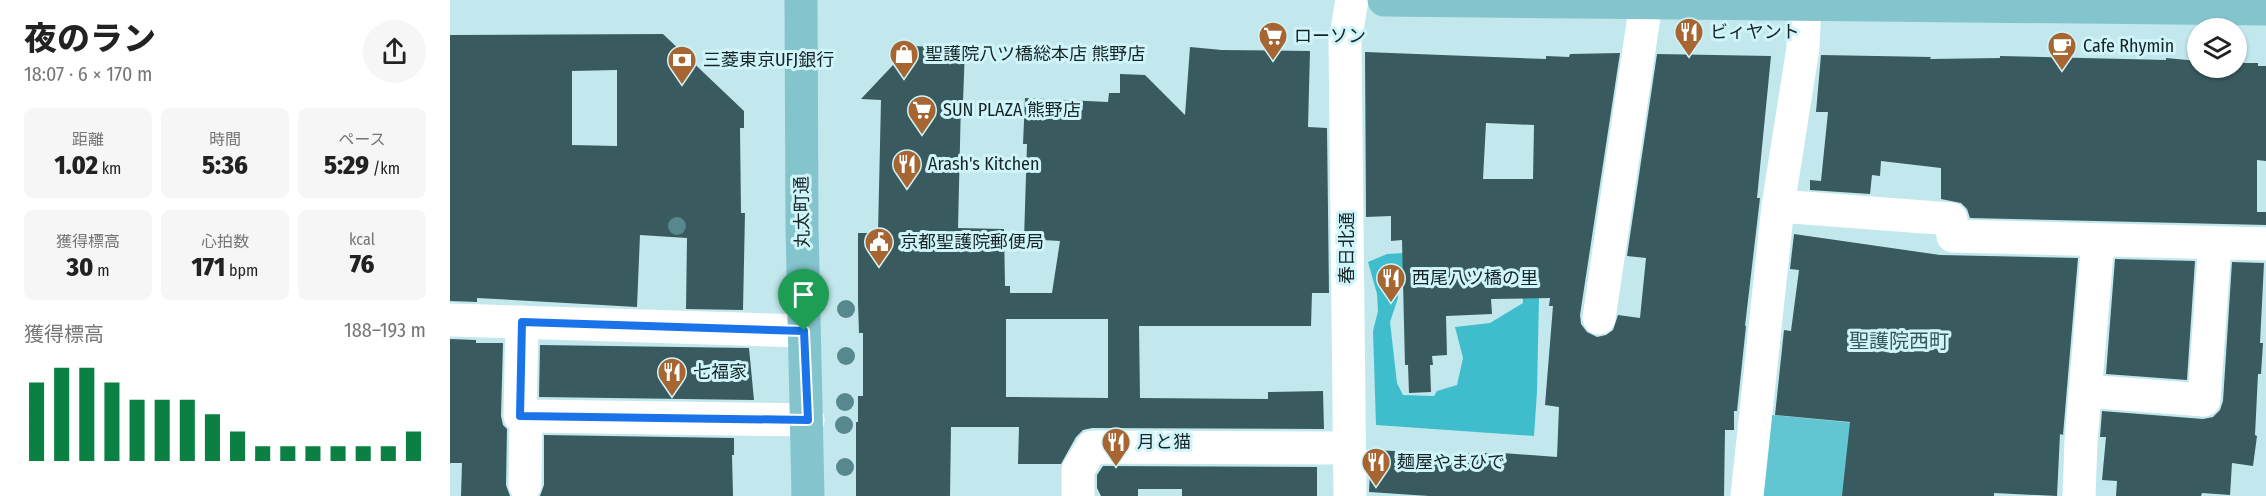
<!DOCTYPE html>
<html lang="ja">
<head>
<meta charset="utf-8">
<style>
	:root { --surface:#fff; --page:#f6f6f6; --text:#222; --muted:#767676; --accent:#0b8043 }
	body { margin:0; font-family:"Fira Sans Condensed","Noto Sans JP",sans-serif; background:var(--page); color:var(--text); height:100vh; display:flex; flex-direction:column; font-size:22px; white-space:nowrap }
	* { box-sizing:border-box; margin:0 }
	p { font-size:20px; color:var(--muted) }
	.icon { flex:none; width:33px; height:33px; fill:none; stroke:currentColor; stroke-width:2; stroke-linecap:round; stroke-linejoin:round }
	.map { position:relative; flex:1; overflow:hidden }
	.drawer { display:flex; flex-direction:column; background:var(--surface); width:450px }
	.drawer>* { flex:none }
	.controls { position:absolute; left:1737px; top:18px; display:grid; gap:12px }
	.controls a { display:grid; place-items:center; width:60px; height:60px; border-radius:50%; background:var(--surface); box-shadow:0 2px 4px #0004; font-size:30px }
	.pin { position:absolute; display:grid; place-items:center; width:51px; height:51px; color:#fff; margin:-62px -26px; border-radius:50% 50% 50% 0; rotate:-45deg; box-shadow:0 0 6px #0007 }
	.pin .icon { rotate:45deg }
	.round { display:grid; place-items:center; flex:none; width:63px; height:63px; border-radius:32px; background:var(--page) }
	.headline { display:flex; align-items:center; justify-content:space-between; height:102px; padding:0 24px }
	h1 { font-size:33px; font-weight:800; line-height:45px }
	.metrics { display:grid; grid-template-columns:repeat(3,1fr); gap:9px; height:102px; padding:6px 24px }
	.metrics div { display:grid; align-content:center; border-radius:9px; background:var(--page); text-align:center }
	.metrics b { font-size:26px; font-weight:800 }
	.metrics small { font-size:16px; font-weight:400 }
	.metrics p { font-size:16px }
	.chart { height:168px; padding:12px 24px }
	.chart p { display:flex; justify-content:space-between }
	.chart svg { width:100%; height:108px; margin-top:6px; stroke:var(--accent); stroke-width:6 }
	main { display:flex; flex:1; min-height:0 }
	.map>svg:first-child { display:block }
	.green { fill:#62c5d2 }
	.forest { fill:#40bdcd }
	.building { fill:#395b5f; fill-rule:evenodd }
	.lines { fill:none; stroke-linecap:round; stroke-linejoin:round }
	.minor { stroke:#fff; stroke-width:33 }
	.major { stroke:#84c4cd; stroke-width:33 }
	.tree { fill:#57888e }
	.route-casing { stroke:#fff; stroke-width:12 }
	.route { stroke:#1a73e8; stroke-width:8 }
	.labels { text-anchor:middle; stroke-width:6; stroke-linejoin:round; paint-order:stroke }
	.poi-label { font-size:18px; fill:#162426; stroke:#cff5fb; text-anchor:start }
	.street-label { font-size:18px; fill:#162426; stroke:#cff5fb }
	.neighbourhood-label { font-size:20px; fill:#36575c; stroke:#cff5fb }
</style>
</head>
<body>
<main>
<section class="drawer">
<div class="headline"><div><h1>夜のラン</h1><p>18:07 · 6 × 170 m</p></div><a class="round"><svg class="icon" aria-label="share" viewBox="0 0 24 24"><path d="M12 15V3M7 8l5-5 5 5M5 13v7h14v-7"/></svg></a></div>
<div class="metrics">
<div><p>距離</p><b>1.02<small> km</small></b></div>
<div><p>時間</p><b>5:36</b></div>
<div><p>ペース</p><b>5:29<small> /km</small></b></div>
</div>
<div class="metrics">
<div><p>獲得標高</p><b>30<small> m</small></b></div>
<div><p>心拍数</p><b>171<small> bpm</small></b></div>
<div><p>kcal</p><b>76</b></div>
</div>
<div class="chart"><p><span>獲得標高</span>188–193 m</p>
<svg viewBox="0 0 160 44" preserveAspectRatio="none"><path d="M5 44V12M15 44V6M25 44V6M35 44V12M45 44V19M55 44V19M65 44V19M75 44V25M85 44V32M95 44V38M105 44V38M115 44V38M125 44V38M135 44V38M145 44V38M155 44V32"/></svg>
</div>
</section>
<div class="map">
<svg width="1816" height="496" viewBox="0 0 1816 496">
	<rect width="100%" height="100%" fill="#c2e8ed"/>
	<path class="green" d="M 1312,414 L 1486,431 L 1482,496 L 1303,496 Z"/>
	<path class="forest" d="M 970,252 L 969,268 L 946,270 L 948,298 L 940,322 L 947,383 L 953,395 L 984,396 L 987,391 L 1007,385 L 1013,358 L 1005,327 L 1040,323 L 1073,303 L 1072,288 L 1089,297 L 1087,392 L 1084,436 L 926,425 L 923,331 L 928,311 L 927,294 L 918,262 L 937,254 Z"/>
	<path class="building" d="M 213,34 L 294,111 L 294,128 L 290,128 L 291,213 L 295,213 L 293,310 L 236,309 L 237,238 L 190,235 L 187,307 L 27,298 L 27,302 L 0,301 L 0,35 ZM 167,70 L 167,146 L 122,145 L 122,71 Z
		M 461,46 L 515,48 L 513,102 L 511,102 L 508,228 L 554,229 L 555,286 L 560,286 L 560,293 L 602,293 L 610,241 L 574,239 L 577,144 L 573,144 L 575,98 L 658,102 L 659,93 L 670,93 L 670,74 L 695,75 L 735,115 L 740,47 L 772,50 L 860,51 L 858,127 L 877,128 L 879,293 L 862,293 L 861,326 L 689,326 L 690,398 L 818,399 L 818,392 L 873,391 L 874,429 L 642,428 L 633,430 L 626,437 L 611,464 L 568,464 L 569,427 L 501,427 L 500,496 L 406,496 L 406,422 L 408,422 L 408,396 L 413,396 L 413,333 L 409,333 L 408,303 L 408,233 L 428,233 L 431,100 L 411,99 ZM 556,319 L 658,319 L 658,398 L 556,397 Z
		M 915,52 L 1096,59 L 1096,56 L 1119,57 L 1120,54 L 1170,53 L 1130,315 L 1131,324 L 1137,332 L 1147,337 L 1156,335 L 1163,330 L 1168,315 L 1190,318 L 1196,258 L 1177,256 L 1207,54 L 1321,56 L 1307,198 L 1310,198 L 1295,326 L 1296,326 L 1287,411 L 1284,411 L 1284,430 L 1275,430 L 1274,496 L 979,496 L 919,492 L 921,450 L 945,451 L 944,458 L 1011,460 L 1012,453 L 1052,453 L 1107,457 L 1109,407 L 1095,405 L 1103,306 L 1099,306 L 1100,298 L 1041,299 L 1042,314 L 996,316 L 997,355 L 982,356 L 983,365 L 980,365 L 981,392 L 959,393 L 958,365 L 955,365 L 952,240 L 941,241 L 941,216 L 916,217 ZM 1036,123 L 1084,125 L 1083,179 L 1033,179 Z
		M 1371,55 L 1481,57 L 1480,59 L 1550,58 L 1550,56 L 1716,60 L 1716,58 L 1748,61 L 1748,68 L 1786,68 L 1786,63 L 1808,63 L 1808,66 L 1816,66 L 1816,161 L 1807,160 L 1807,212 L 1816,212 L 1816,225 L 1520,218 L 1517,209 L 1511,203 L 1491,199 L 1491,168 L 1431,161 L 1430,176 L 1422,175 L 1420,194 L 1360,190 L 1360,180 L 1371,181 L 1378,112 L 1366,112 Z
		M 1344,234 L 1490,255 L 1628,258 L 1613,435 L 1610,434 L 1607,496 L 1544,493 L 1544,496 L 1392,496 L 1400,422 L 1325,415 L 1334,330 L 1341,331 L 1349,270 L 1340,269 Z
		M 1665,259 L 1745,261 L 1737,380 L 1656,374 Z
		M 1782,262 L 1814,263 L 1810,343 L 1813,343 L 1811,374 L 1808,374 L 1805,435 L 1807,436 L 1803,466 L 1782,463 L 1780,495 L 1752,493 L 1751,496 L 1666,496 L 1667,481 L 1652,480 L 1656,437 L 1650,437 L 1652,411 L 1753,419 L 1763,417 L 1770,410 L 1773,401 Z
		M 0,339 L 26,340 L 26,343 L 53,343 L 51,416 L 53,425 L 57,429 L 56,485 L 60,496 L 11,496 L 12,463 L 0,463 Z
		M 90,345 L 299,348 L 304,400 L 89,397 Z
		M 94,435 L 284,438 L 284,455 L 282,455 L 283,496 L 90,496 L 94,485 Z
		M 653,466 L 867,467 L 867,496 L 732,496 L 732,489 L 688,489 L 688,496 L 651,496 L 647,488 L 647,475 Z"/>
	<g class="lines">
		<path class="minor" d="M 1328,206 L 1501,219 L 1503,236 L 1816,244
			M 1149,318 L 1196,3
			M 0,320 L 354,331
			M 72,322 L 70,416 L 76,416 L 75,485
			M 1635,391 L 1754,400 L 1765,243
			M 76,416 L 358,420
			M 628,496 L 628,470 L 642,447 L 898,448
			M 900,496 L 895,41 L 902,0
			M 1297,496 L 1328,206 L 1353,48 L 1355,5
			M 1629,496 L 1631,441 L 1648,241"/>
		<path class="major" d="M 351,0 L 352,226 L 358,496
			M 934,0 L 1816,9"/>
	</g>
	<g class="tree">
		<circle cx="227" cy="226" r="9"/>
		<circle cx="396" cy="309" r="9"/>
		<circle cx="396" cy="356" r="9"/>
		<circle cx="395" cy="402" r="9"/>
		<circle cx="394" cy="425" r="9"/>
		<circle cx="395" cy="467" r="9"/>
	</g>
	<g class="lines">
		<g class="route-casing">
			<path id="route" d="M 72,322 L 354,331 L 358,420 L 70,416 Z"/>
		</g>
		<use href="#route" class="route"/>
	</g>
	<defs>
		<g id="restaurant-pin" transform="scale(1.5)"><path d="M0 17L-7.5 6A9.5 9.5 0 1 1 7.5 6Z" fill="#a76631" stroke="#cff5fb"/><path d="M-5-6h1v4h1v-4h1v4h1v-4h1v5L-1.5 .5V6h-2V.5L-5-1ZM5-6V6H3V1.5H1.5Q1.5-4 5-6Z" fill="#fff"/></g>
		<g id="supermarket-pin" transform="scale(1.5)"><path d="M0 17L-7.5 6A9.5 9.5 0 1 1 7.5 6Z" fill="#a76631" stroke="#cff5fb"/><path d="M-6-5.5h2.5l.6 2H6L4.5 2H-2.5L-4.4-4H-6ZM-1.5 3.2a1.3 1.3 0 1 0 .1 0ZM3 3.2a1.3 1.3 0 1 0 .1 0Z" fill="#fff"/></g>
		<g id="cafe-pin" transform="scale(1.5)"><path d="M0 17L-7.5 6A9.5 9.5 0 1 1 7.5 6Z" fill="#a76631" stroke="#cff5fb"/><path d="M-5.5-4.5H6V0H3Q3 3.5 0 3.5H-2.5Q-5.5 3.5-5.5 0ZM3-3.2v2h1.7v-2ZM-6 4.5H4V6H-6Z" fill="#fff"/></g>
		<g id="shop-pin" transform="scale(1.5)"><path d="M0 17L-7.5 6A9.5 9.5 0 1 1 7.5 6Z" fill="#a76631" stroke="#cff5fb"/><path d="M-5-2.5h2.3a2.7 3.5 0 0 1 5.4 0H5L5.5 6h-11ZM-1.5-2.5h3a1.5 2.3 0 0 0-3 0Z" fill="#fff"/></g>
		<g id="bank-pin" transform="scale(1.5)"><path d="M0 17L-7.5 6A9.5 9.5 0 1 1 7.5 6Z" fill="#a76631" stroke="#cff5fb"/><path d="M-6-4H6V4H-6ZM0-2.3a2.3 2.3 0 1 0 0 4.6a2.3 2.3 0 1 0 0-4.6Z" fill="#fff"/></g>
		<g id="civic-pin" transform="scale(1.5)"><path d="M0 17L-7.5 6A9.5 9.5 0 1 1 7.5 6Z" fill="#a76631" stroke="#cff5fb"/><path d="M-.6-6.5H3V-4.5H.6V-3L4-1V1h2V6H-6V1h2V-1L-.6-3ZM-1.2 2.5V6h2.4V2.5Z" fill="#fff"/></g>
	</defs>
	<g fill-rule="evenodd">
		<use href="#restaurant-pin" x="1239" y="32"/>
		<use href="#supermarket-pin" x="823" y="36"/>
		<use href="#cafe-pin" x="1612" y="46"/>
		<use href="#shop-pin" x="454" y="54"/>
		<use href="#bank-pin" x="232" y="60"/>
		<use href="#supermarket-pin" x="472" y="110"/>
		<use href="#restaurant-pin" x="457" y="164"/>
		<use href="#civic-pin" x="429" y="242"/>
		<use href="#restaurant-pin" x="941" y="278"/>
		<use href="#restaurant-pin" x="222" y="372"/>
		<use href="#restaurant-pin" x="666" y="442"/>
		<use href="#restaurant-pin" x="926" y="462"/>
	</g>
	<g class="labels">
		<g class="poi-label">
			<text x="1260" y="38">ビィヤント</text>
			<text x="844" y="42">ローソン</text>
			<text x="1633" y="52">Cafe Rhymin</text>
			<text x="475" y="60">聖護院八ツ橋総本店 熊野店</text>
			<text x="253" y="66">三菱東京UFJ銀行</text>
			<text x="493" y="116">SUN PLAZA 熊野店</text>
			<text x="478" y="170">Arash's Kitchen</text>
			<text x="450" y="248">京都聖護院郵便局</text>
			<text x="962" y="284">西尾八ツ橋の里</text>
			<text x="243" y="378">七福家</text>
			<text x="687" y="448">月と猫</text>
			<text x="947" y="468">麺屋やまひで</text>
		</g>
		<g class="street-label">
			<text transform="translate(352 212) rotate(-91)" y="6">丸太町通</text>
			<text transform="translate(897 248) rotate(-90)" y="6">春日北通</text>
		</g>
		<g class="neighbourhood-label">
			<text x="1449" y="348">聖護院西町</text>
		</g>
	</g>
</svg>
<div class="controls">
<a><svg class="icon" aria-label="layers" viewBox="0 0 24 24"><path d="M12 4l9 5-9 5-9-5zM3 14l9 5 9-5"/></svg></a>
</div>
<div class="pin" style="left:354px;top:331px;background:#1e9e55"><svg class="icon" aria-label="arrive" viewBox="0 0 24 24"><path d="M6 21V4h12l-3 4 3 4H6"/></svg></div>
</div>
</main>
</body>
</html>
